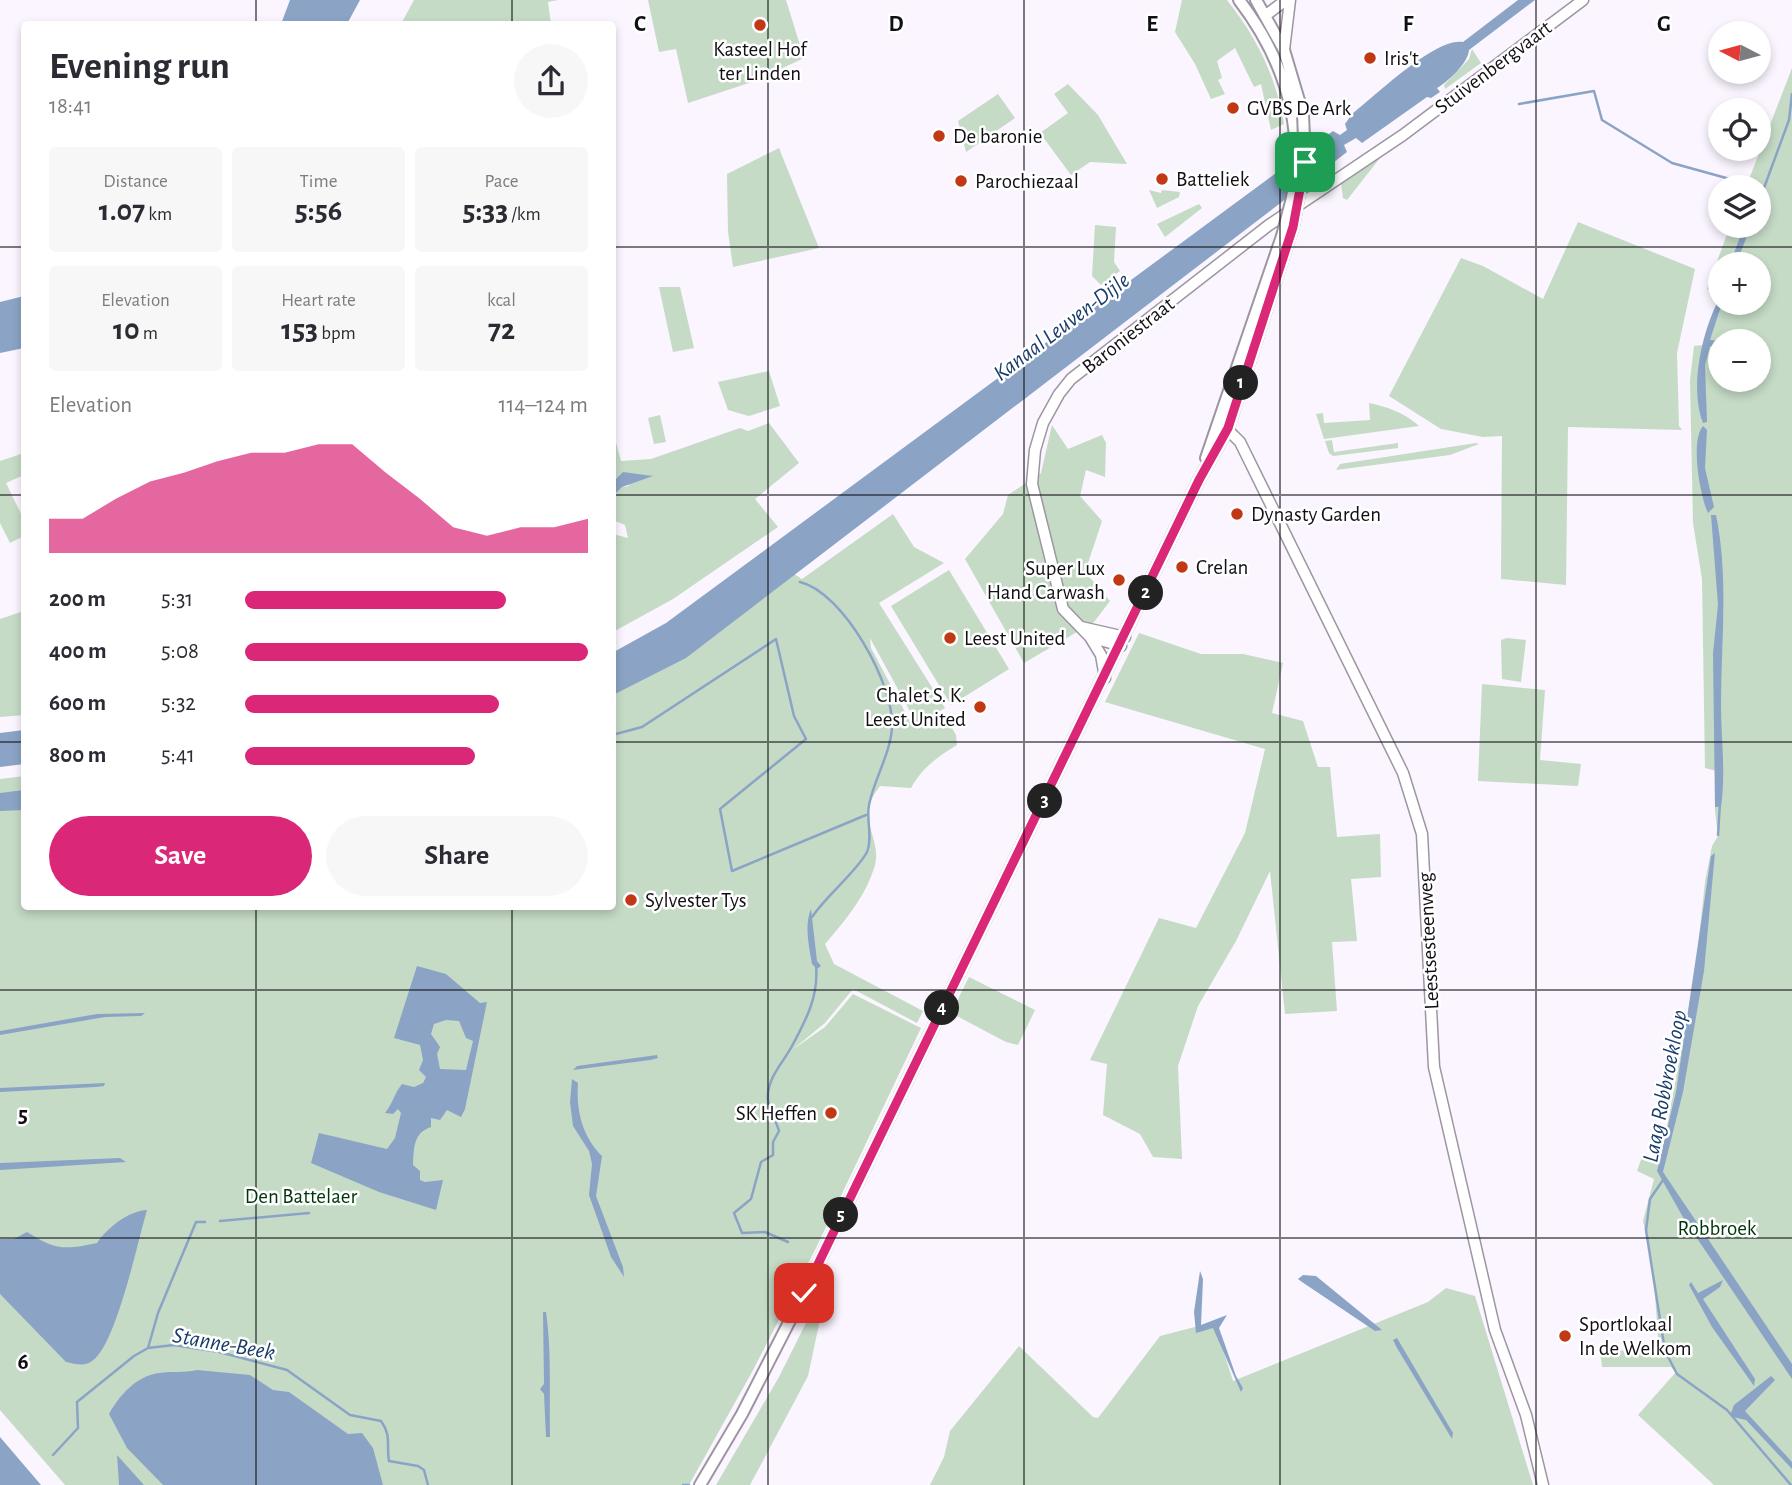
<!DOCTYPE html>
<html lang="en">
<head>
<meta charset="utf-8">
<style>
	:root { --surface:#fff; --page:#f7f7f7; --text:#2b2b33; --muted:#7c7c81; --accent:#db2777 }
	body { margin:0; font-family:"Alegreya Sans",sans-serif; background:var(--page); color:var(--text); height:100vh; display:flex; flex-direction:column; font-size:26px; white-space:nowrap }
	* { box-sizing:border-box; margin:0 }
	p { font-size:23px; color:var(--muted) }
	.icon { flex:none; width:38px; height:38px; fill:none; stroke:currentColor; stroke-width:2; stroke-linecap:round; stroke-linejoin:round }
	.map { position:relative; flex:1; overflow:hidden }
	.side { position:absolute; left:21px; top:21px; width:595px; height:889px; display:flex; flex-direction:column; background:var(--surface); border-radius:7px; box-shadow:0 4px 10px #0003 }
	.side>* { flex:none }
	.needle { width:46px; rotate:276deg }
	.controls { position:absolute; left:1708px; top:21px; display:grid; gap:14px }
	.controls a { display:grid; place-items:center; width:63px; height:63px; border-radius:50%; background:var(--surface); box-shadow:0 4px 10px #0003; font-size:35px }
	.pin { position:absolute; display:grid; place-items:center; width:60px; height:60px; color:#fff; margin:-30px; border-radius:14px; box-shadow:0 4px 10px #0006 }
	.km { position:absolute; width:35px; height:35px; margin:-18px; border-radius:50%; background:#222; color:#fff; font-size:19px; line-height:35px; text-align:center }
	.round { display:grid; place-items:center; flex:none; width:74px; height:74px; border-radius:37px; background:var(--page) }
	.headline { display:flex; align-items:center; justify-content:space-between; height:119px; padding:0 28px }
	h1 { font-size:38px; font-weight:600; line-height:52px }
	.figures { display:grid; grid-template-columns:repeat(3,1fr); gap:10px; height:119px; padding:7px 28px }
	.figures div { display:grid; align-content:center; border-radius:7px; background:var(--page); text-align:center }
	.figures b { font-size:30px; font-weight:600 }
	.figures small { font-size:19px; font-weight:400 }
	.figures p { font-size:19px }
	.chart { height:196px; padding:14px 28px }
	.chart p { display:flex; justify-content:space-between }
	.chart svg { width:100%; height:126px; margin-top:7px; fill:var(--accent); opacity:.7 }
	.button { display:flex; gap:14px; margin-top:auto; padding:14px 28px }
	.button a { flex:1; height:80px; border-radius:42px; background:var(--accent); color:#fff; font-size:28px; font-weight:600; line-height:80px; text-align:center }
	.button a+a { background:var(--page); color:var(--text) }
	ul { padding:0 28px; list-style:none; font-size:23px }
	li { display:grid; grid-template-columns:112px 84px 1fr; align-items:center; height:52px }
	li i { height:18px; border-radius:9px; background:var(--accent) }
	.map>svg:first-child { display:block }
	.green { fill:#c5dbc6; fill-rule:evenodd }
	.water { fill:#8ba4c6; fill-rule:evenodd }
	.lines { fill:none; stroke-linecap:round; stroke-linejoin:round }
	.stream { stroke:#8ba4c6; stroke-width:2.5 }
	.secondary-casing { stroke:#9d95a2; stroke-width:13 }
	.primary-casing { stroke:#9d95a2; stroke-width:14 }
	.secondary { stroke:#fff; stroke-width:10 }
	.primary { stroke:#fff; stroke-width:10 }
	.primary-bridge-casing { stroke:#9d95a2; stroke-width:14; stroke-linecap:butt }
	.primary-bridge { stroke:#fff; stroke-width:10 }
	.route-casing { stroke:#fff; stroke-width:14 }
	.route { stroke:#db2777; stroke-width:9 }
	.grid { fill:none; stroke:#131015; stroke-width:2; stroke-opacity:0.55 }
	.poi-dot { fill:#c13814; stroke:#fff; stroke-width:2.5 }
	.labels { text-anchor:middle; stroke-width:5; stroke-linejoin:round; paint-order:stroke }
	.poi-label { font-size:21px; fill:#131015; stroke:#fff; text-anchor:start }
	.street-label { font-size:21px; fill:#131015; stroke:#fff }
	.park-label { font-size:21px; fill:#00340a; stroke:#fff }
	.water-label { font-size:23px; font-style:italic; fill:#1a3c69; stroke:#fff }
	.grid-label { font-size:23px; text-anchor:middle; font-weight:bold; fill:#131015; stroke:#fff; stroke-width:5; stroke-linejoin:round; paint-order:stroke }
</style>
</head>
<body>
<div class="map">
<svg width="1792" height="1485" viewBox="0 0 1792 1485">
	<rect width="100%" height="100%" fill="#faf5fe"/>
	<path class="green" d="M 414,0 L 558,0 L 548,2 L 551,24 L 401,24 Z
		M 648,0 L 786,0 L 804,58 L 755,81 L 688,103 L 676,49 L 659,52 Z
		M 1182,0 L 1227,0 C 1257,38 1276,76 1284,124 L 1271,130 L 1261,84 L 1254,87 L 1235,48 L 1217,61 L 1222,78 L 1218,80 L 1225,94 L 1211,99 L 1195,64 L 1175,32 Z
		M 1472,49 L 1481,63 L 1445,89 L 1444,85 L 1469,59 Z
		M 1792,68 L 1792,1485 L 1714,1485 L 1638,1415 L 1676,1372 L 1671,1367 L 1602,1367 L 1600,1350 L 1659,1351 L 1653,1267 L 1643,1221 L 1654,1179 L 1637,1171 L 1642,1157 L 1659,1162 L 1661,1159 L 1695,974 L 1705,882 L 1712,846 L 1718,836 L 1715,811 L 1716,771 L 1705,768 L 1702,579 L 1693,523 L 1690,380 L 1694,346 L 1703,345 L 1720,295 L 1707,289 L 1730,226 L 1759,226 L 1759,187 L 1746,187 ZM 1720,264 L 1759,264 L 1759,303 L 1720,303 ZM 1720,341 L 1759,341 L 1759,380 L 1720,380 Z
		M 1068,84 L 1098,115 L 1127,164 L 1090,162 L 1071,175 L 1040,133 L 1068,113 L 1054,94 Z
		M 998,94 L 1015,118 L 966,152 L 958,121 Z
		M 779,148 L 819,248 L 733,267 L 728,232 L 727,174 Z
		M 1380,158 L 1347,200 L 1343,198 L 1341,183 Z
		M 1149,190 L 1161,193 L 1162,190 L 1180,192 L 1179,197 L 1157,208 Z
		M 1199,204 L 1202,208 L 1165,237 L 1157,224 Z
		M 1578,222 L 1695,269 L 1677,353 L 1679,426 L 1682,430 L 1568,427 L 1566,585 L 1501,579 L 1502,436 L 1483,437 L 1441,429 L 1389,396 L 1461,258 L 1483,266 L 1543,299 Z
		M 1095,225 L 1116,227 L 1114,262 L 1120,271 L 1101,285 L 1092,276 Z
		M 659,287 L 680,287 L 694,348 L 673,352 Z
		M 769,371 L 780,406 L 749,416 L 728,410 L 718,382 Z
		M 1369,403 C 1388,407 1405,413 1419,426 L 1324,439 L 1316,414 L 1323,413 L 1324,423 L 1370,420 Z
		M 660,415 L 666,442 L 654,444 L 648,418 Z
		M 769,423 L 799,463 L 755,499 L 778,527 L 673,599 L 613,632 L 613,534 L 628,538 L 625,525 L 613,520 L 613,496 L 622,487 L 629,486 L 623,473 L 613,482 L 612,428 L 621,461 L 651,459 L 740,428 L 748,431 Z
		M 1052,425 L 1068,449 L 1102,435 L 1106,443 L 1105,477 L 1086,470 L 1080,496 L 1102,521 L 1085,572 L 1110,601 L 1094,622 L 1024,663 L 965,559 L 1003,514 L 1008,495 L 1041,473 Z
		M 1332,440 L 1334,452 L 1398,443 L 1398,448 L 1333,456 L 1329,453 L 1325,441 Z
		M 1476,443 L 1479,444 L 1450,455 L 1336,470 L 1340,464 Z
		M 24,453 L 24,475 L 6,483 L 24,520 L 24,536 L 10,543 L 0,523 L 0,461 Z
		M 893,514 L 914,547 L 944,563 L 879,603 L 945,708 L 917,724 L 870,638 L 871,648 L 913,727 L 948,721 L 956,735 L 957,745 C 937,757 922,768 911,788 L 880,786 C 854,818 882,838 875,865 C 866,896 845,921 825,944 L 834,964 L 923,1011 L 917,1023 L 853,989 L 825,1023 L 792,1050 L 825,1027 L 853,994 L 921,1028 L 816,1248 L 752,1372 L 689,1485 L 65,1485 L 0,1410 L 0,779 L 24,776 L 24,906 L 612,906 L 613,694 L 685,656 L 794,574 L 802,579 Z
		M 949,570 L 1009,669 L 951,705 L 891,606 Z
		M 24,611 L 24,715 L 0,717 L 0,619 Z
		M 1139,633 L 1201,654 L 1243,654 L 1283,663 L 1272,713 L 1303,721 L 1318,767 L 1330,767 L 1337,837 L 1380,834 L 1381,877 L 1351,879 L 1357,941 L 1332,942 L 1337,1011 L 1285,1014 L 1270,871 L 1236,941 L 1198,1006 L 1178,1066 L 1182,1159 L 1153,1157 L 1140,1134 L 1103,1115 L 1107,1064 L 1090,1060 L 1159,918 L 1196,928 L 1245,833 L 1265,749 L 1105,702 Z
		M 1507,638 L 1526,640 L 1521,682 L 1502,679 L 1501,640 Z
		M 1482,684 L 1545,690 L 1540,760 L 1581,764 L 1578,786 L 1478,781 Z
		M 969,977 L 1035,1010 L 1018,1045 L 1006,1042 L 951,1013 Z
		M 1446,1288 L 1475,1296 L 1533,1485 L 930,1485 L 944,1457 L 950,1431 L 1019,1346 L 1093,1417 L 1098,1418 L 1160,1336 L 1214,1322 L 1233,1381 L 1428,1302 Z
		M 822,1291 L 825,1296 L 808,1376 L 750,1485 L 716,1485 L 779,1377 Z"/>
	<path class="water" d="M 290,0 L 360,0 L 347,24 L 281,24 Z
		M 1518,0 L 1535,0 L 1469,50 C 1468,64 1446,83 1437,88 L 1440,92 L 1431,98 L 1427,97 L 1362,143 L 1356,138 L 1344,145 L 1347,152 L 686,658 L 613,695 L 612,653 L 666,623 L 1333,131 L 1340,135 L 1347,130 L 1345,124 L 1352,114 C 1376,95 1436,37 1463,42 Z
		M 1744,226 L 1751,226 L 1736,264 L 1730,264 Z
		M 24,296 L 24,348 L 0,353 L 0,302 Z
		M 1720,297 L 1722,303 L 1710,340 L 1720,341 L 1720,349 L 1710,346 L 1705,365 L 1707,422 L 1703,423 C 1689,387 1702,331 1720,297 Z
		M 1703,426 L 1707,430 L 1705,468 L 1714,507 L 1708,513 C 1700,495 1690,441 1703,426 Z
		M 623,472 L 653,476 L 622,487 L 613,496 L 613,482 Z
		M 1711,515 L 1716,515 C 1729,578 1721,641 1721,704 C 1721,739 1726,772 1721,807 L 1715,807 L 1713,653 L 1718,605 Z
		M 24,730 L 24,764 L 0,767 L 0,733 Z
		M 24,790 L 24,810 L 0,811 L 0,793 Z
		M 1715,853 L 1704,971 L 1683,1092 L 1663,1172 L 1792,1364 L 1792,1379 L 1684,1219 L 1657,1171 L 1676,1092 L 1711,856 Z
		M 811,909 L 817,961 L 821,966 L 817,969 L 812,964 C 809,946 804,926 811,909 Z
		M 417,966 L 446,974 L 480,1003 L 487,1002 L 465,1109 L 461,1117 L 447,1110 L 440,1120 L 431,1118 L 431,1127 C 413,1133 414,1148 413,1165 L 420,1171 L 420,1180 L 425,1182 L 443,1180 L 436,1210 L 379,1192 L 311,1163 L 319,1133 L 387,1149 L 395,1138 L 401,1113 L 398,1109 L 393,1114 L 385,1113 C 393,1103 394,1094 402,1084 L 414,1087 L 423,1083 L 426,1077 L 419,1070 L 423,1060 L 420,1045 L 394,1038 ZM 446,1020 L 459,1021 L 466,1038 L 473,1041 L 466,1070 L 440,1069 L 437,1054 L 440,1047 L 431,1034 L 434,1024 Z
		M 145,1013 L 141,1016 L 105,1017 L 0,1035 L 0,1031 L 97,1014 Z
		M 657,1055 L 658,1058 L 650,1060 L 573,1070 L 577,1066 Z
		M 572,1079 L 578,1083 C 576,1110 582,1136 602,1156 L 596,1196 L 623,1267 L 624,1277 L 611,1257 L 589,1195 L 592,1164 L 589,1151 L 573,1126 L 570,1102 Z
		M 105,1083 L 104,1086 L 96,1087 L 0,1092 L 0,1088 Z
		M 120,1158 L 126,1162 L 0,1170 L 0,1163 Z
		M 147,1210 C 138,1240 116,1346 92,1361 C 84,1367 75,1364 66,1362 L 0,1294 L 0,1239 L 14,1239 L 27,1232 C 55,1250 64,1250 97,1243 C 107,1228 128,1211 147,1210 Z
		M 1200,1271 L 1203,1279 L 1201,1325 L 1227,1315 L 1219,1328 L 1236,1376 L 1243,1388 L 1241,1392 L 1213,1328 L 1196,1333 L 1194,1312 Z
		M 1303,1275 L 1316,1276 L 1382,1330 L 1375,1331 L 1302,1282 L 1298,1279 Z
		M 1723,1280 L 1720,1287 L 1703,1299 L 1755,1379 L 1754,1386 L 1712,1327 L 1689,1285 L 1691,1282 L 1698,1293 Z
		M 543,1312 L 546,1312 C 552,1355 549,1395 550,1437 L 546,1437 L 544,1394 L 540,1389 L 544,1384 Z
		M 1397,1338 L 1453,1433 L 1452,1439 L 1397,1348 L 1393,1340 Z
		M 197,1370 L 250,1375 L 273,1390 L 289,1392 L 348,1434 L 362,1433 L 373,1448 L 383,1485 L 163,1485 L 127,1448 L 109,1414 C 119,1396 136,1376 159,1373 C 172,1371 183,1373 197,1370 Z
		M 1771,1376 L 1775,1380 L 1745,1411 L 1792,1462 L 1792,1469 L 1746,1420 L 1733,1417 L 1731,1413 L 1734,1405 Z
		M 0,1437 L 41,1485 L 0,1485 Z
		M 117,1455 L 144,1485 L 119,1485 Z"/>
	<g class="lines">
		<path class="stream" d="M 1519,104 L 1594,91 L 1602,120 L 1672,163 L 1737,181
			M 1748,184 L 1764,188 L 1789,120 L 1792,94
			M 1759,202 L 1764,188
			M 800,582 C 843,592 895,685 892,728 C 890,755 874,779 869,805 C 866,820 873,838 867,852 C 858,870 825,897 812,917
			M 612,735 L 642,727 L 776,639 L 794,716 L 806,739 L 720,809 L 732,871 L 866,815
			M 1718,835 L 1720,803
			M 1663,1180 L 1650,1199 L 1646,1230 L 1665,1351 L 1677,1374 L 1727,1410 L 1791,1485
			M 220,1221 L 309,1213
			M 788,1242 L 765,1232 L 742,1233 L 734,1213 L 751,1199 L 761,1162 L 773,1155 L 773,1142 L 779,1131 C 776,1120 769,1112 768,1100 C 766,1079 783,1063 792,1046 C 806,1020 819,996 816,965
			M 148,1348 L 158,1313 L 196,1222 L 205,1222
			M 53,1455 L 78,1428 L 77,1402 L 134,1356 L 148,1348 L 174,1345 L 219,1352 L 287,1370 L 350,1415 L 381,1421 C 392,1436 386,1445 389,1461 L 418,1466 L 424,1470 L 428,1485
			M 683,1485 L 689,1485"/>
		<g class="secondary-casing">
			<path id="secondary" d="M 1266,15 L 1286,0
				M 1284,50 L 1290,0
				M 1223,425 L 1240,442 L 1403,773 L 1422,834 L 1434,1067 L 1495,1330 L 1526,1415 L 1543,1485
				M 1081,627 L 1125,637
				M 1090,637 L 1101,655 L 1105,678
				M 1121,646 L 1090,637 L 1063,609 L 1032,484 L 1035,450 L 1043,423 L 1059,394 L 1071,379 L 1269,225 L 1403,135 L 1583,0"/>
		</g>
		<g class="primary-casing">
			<path id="primary" d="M 1239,0 C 1284,59 1305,124 1292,198
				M 1256,0 L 1284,50 L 1303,114
				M 1206,458 L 1282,236
				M 700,1485 L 742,1414 L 804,1293 L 1199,480 L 1228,428 L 1293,227"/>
		</g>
		<use href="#secondary" class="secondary"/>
		<use href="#primary" class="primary"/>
		<g class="primary-bridge-casing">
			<path id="primary-bridge" d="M 1293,227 L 1305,162 L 1303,114
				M 1282,236 L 1292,198"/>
		</g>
		<use href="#primary-bridge" class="primary-bridge"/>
	</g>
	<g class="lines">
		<g class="route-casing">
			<path id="route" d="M 804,1293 L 1199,480 L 1228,428 L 1293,227 L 1305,162"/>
		</g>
		<use href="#route" class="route"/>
	</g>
	<path class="grid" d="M 256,0 L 256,24M 512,0 L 512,24M 768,0 L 768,1485M 1024,0 L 1024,1485M 1280,0 L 1280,1485M 1536,0 L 1536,1485M 0,247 L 24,247M 612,247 L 1792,247M 0,495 L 24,495M 612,495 L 1792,495M 0,742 L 24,742M 612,742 L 1792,742M 256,906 L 256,1485M 512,906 L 512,1485M 0,990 L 1792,990M 0,1238 L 1792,1238"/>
	<g class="poi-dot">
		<circle cx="760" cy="25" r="7"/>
		<circle cx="1370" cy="58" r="7"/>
		<circle cx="1233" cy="108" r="7"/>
		<circle cx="939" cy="136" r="7"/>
		<circle cx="1162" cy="179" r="7"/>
		<circle cx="961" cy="181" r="7"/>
		<circle cx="1237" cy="514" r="7"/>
		<circle cx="1182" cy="567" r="7"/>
		<circle cx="1119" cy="580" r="7"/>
		<circle cx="950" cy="638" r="7"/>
		<circle cx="980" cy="707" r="7"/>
		<circle cx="631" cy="900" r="7"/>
		<circle cx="831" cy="1113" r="7"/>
		<circle cx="1565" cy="1336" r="7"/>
	</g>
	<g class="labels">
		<g class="poi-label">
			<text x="760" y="56" text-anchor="middle">Kasteel Hof<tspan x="760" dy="24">ter Linden</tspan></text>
			<text x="1384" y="65">Iris't</text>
			<text x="1247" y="115">GVBS De Ark</text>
			<text x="953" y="143">De baronie</text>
			<text x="1176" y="186">Batteliek</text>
			<text x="975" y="188">Parochiezaal</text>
			<text x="1251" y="521">Dynasty Garden</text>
			<text x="1196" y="574">Crelan</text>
			<text x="1105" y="575" text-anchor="end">Super Lux<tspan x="1105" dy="24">Hand Carwash</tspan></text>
			<text x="964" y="645">Leest United</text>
			<text x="966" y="702" text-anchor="end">Chalet S. K.<tspan x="966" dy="24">Leest United</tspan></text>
			<text x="645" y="907">Sylvester Tys</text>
			<text x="817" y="1120" text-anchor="end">SK Heffen</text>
			<text x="1579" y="1331">Sportlokaal<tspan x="1579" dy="24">In de Welkom</tspan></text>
		</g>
		<g class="street-label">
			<text transform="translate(1493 67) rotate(-37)" y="7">Stuivenbergvaart</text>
			<text transform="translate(1128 335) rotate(-38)" y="7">Baroniestraat</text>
			<text transform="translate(1428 941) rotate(-93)" y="7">Leestsesteenweg</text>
		</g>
		<g class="park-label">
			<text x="301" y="1203">Den Battelaer</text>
			<text x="1717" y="1235">Robbroek</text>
		</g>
		<g class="water-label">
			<text transform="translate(1061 326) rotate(-37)" y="8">Kanaal Leuven-Dijle</text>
			<text transform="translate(1664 1086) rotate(-79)" y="8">Laag Robbroekloop</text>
			<text transform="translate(224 1343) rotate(10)" y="8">Stanne-Beek</text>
		</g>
	</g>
	<g class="grid-label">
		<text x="640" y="31">C</text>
		<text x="896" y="31">D</text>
		<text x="1152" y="31">E</text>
		<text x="1408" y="31">F</text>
		<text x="1664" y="31">G</text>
		<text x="23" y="1122">5</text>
		<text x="23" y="1369">6</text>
	</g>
</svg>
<div class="controls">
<a><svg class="needle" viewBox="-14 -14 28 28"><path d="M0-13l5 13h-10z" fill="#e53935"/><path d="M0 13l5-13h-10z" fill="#7c7c81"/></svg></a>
<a><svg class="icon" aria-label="locate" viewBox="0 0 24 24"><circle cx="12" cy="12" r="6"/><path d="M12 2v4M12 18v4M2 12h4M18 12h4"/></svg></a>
<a><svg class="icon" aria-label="layers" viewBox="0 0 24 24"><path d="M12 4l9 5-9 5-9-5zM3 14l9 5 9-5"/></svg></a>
<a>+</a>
<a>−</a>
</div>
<div class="pin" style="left:1305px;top:162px;background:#1e9e55"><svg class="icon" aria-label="arrive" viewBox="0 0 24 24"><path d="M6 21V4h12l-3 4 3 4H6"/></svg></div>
<div class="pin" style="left:804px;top:1293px;background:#d93025"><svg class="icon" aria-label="check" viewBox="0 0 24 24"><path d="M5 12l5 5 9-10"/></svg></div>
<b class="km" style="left:1241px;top:383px">1</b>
<b class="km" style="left:1146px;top:593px">2</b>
<b class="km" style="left:1045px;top:801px">3</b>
<b class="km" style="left:942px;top:1008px">4</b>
<b class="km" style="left:841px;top:1215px">5</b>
<section class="side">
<div class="headline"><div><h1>Evening run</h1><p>18:41</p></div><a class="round"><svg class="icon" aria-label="share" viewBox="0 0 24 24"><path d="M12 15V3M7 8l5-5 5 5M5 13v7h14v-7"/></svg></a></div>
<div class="figures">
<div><p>Distance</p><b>1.07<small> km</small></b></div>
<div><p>Time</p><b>5:56</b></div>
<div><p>Pace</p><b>5:33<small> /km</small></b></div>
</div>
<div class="figures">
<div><p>Elevation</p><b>10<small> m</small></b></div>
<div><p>Heart rate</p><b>153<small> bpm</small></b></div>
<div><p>kcal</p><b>72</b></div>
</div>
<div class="chart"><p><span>Elevation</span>114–124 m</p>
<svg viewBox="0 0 160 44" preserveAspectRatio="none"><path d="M0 44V32L10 32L20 25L30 19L40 16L50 12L60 9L70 9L80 6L90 6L100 16L110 25L120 35L130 38L140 35L150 35L160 32V44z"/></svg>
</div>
<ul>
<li><b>200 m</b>5:31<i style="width:76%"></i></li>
<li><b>400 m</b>5:08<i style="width:100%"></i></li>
<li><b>600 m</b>5:32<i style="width:74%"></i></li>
<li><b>800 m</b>5:41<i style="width:67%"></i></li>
</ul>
<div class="button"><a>Save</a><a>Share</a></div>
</section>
</div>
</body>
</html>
